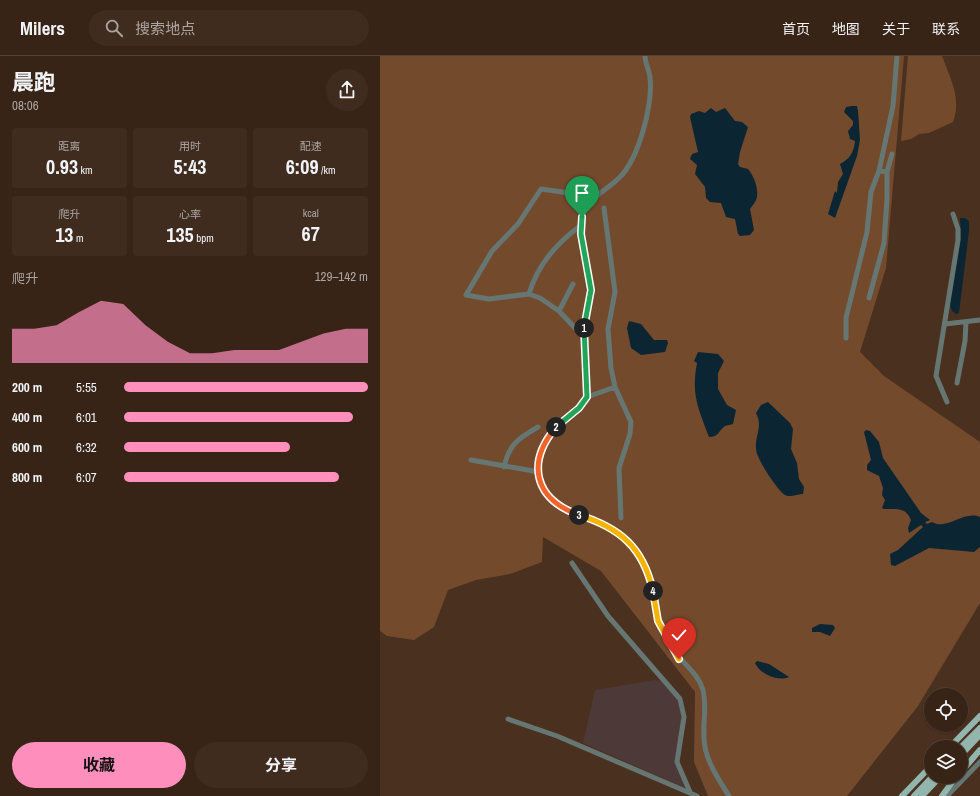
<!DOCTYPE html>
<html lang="zh">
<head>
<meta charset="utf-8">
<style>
	:root { --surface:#382416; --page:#3f2c1f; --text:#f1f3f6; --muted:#aba4a1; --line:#524135; --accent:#fe8ebc }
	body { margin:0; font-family:"Archivo Narrow","Noto Sans SC",sans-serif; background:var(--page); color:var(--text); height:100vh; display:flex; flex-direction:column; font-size:15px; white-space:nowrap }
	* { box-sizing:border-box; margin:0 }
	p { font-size:13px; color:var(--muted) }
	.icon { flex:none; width:22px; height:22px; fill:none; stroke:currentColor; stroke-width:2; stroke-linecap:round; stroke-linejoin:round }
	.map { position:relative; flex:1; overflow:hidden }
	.details { display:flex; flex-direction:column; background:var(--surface); width:380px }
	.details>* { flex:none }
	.buttons { position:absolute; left:544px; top:632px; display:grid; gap:8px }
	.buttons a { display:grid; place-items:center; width:44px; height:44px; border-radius:50%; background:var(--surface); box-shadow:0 1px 3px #0004,0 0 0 1px var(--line); font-size:20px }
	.pin { position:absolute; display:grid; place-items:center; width:34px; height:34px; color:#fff; margin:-41px -17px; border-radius:50% 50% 50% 0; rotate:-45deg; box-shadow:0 0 4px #0007 }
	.pin .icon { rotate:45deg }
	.km { position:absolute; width:20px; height:20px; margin:-10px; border-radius:50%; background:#222; color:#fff; font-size:11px; line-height:20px; text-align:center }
	.round { display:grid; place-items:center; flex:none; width:42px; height:42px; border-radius:21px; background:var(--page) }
	.headline { display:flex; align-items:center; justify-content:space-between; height:68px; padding:0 12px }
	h1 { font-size:22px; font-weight:700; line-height:30px }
	.metrics { display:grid; grid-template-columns:repeat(3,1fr); gap:6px; height:68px; padding:4px 12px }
	.metrics div { display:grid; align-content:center; border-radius:4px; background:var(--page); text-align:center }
	.metrics b { font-size:20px; font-weight:700 }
	.metrics small { font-size:11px; font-weight:400 }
	.metrics p { font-size:11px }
	.chart { height:112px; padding:8px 12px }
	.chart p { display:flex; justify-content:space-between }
	.chart svg { width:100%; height:72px; margin-top:4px; fill:var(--accent); opacity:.7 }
	.cta { display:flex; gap:8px; margin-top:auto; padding:8px 12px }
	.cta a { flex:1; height:46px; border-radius:24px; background:var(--accent); color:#111; font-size:16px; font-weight:700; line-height:46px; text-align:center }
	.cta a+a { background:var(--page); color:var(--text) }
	ul { padding:0 12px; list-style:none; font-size:13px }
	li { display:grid; grid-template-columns:64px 48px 1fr; align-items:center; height:30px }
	li i { height:10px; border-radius:5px; background:var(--accent) }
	header { display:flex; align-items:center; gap:24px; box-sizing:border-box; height:56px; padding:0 20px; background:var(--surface); border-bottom:1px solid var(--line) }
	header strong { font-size:19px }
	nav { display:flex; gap:22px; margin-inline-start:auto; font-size:14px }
	.search { width:280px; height:36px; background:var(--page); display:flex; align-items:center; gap:10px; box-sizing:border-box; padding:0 14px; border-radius:22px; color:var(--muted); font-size:15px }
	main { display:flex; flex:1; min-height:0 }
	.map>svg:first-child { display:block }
	.industrial { fill:#4d3937 }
	.green { fill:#744a2d }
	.water { fill:#0b2632 }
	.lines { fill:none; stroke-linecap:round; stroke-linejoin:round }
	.minor { stroke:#667773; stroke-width:5 }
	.major { stroke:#92b6ae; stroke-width:6 }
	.split-1-casing { stroke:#fff; stroke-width:8 }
	.split-2-casing { stroke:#fff; stroke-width:8 }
	.split-3-casing { stroke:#fff; stroke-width:8 }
	.split-4-casing { stroke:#fff; stroke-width:8 }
	.split-5-casing { stroke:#fff; stroke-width:8 }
	.split-1 { stroke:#22a559; stroke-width:5 }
	.split-2 { stroke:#22a559; stroke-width:5 }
	.split-3 { stroke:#f0652b; stroke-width:5 }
	.split-4 { stroke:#f5b400; stroke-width:5 }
	.split-5 { stroke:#f5b400; stroke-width:5 }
</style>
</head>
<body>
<header>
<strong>Milers</strong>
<div class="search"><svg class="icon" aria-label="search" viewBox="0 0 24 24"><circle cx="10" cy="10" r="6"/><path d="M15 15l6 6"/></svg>搜索地点</div>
<nav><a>首页</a><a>地图</a><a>关于</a><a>联系</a></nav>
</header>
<main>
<section class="details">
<div class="headline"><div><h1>晨跑</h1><p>08:06</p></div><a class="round"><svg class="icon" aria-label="share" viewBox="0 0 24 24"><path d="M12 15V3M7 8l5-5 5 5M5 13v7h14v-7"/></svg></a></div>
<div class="metrics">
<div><p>距离</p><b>0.93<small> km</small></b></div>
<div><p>用时</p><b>5:43</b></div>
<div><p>配速</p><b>6:09<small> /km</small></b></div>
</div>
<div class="metrics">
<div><p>爬升</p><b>13<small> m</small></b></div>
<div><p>心率</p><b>135<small> bpm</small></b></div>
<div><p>kcal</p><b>67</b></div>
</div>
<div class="chart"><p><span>爬升</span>129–142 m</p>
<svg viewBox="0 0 160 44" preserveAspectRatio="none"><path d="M0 44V23L10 23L20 21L30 13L40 6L50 8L60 21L70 31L80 38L90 38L100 36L110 36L120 36L130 31L140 26L150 23L160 23V44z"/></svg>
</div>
<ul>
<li><b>200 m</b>5:55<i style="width:100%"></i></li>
<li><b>400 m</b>6:01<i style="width:94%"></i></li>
<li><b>600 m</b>6:32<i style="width:68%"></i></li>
<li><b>800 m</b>6:07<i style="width:88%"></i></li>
</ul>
<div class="cta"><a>收藏</a><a>分享</a></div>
</section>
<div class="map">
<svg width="600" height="740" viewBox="0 0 600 740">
	<rect width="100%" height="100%" fill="#4a301e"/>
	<path class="industrial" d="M 274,624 L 280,625 L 299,643 L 302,657 L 296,704 L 307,733 L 203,687 L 215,634 Z"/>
	<path class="green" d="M 0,0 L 524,0 L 506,212 L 480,296 L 504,320 L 600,386 L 600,547 L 538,650 L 467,740 L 328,740 L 314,706 L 315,636 L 221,515 L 163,481 L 162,506 L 130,518 L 96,524 L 68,534 L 54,571 L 34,584 L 7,580 L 0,575 Z
		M 528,0 L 562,0 C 570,22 582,42 573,66 L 549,77 L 539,78 L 531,83 L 521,85 Z"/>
	<path class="water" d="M 472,50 L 477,50 L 478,55 L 480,84 L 477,100 L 455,162 L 448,158 L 455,135 L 457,137 L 458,126 L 463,118 L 460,108 C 470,103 474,96 475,85 L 470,83 L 468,75 L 473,69 L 473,65 L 464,56 L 466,51 Z
		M 331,52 L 336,56 L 345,52 L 355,65 L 362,66 L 368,71 L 360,96 L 358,108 L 360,111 L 368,113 C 374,120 380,135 376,144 C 375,147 372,150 370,153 L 374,174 L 370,179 L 360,180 L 358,178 L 355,163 L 346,161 L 341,147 L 330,146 L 326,142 L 325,131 L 315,118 L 317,109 L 310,103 L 312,98 L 318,96 L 310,61 L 311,58 L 319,55 L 325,57 Z
		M 580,162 L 585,162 L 589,165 L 589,175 L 579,257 L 576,258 L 572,255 L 570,249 L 581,181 Z
		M 249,265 L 261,268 L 274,284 L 287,284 L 288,287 L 285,296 L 261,299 L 251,292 L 247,272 Z
		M 318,296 L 338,298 L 344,305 L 338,317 L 338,333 L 347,349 L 356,354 L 353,368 L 345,370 C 338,375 339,381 329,381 C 318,352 311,338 317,307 L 314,305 Z
		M 388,346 L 410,367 L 413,373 L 411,393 L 417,407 L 419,423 L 424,431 L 423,438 C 418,438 410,442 405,439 C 397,434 376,402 376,393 C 375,378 383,371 376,357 L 381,349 Z
		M 486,374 L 490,375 L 499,386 L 503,402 L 541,457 L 550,464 L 545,466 L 547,468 L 552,466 C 568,475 583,454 600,461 L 600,491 L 594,496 L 549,492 L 515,510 L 511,509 L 510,498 L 518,494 L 543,471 L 541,469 L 529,477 L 528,472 L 531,464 C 526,451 517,453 504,453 L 502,452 L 505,444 L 502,439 L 503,432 L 499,420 L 487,414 L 487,409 L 491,404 L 484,376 Z
		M 440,568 L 453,569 L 455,572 L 450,580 L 440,576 L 432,576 L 432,572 Z
		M 377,605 L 389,608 L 409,621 C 397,626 380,618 375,607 Z"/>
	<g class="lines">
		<path class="minor" d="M 265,0 C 265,7 269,14 270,21 C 273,48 259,103 239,122 C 226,135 206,143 202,162 C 197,182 210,214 211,235 C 211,247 205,257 204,269 C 202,291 211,316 207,338 C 204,353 188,360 178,369 C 163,383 155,403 160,424 C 167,454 201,456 225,468 C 236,473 247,483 254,493 C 265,506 271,524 274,541 C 275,549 276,558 279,566 C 281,573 285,579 288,586 C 298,605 317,614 323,634 C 327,650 323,665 324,681 C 324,703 338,722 349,740
			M 507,116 L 512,98
			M 189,137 L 161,133 L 138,168 L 112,195 L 86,239 L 109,243 L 149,238 L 160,242 L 179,255 L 195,272
			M 224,152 L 235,236 L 228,273 L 231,312 L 235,331 L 251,366 L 250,378 L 239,412 L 241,462
			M 149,238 C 157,210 177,187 200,170
			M 489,242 L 504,187 L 507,143 L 507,116 L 499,115
			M 179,255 L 193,228
			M 565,268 L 600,264
			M 466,282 L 466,262 L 487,176 L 491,136 L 499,115 L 513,50 L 517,0
			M 577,327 L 585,285 L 586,266
			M 207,341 L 235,331
			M 567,346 L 556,320 L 578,184 L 578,173 L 573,158
			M 91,404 L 159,416
			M 124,411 C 129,388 139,382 158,371
			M 192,507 L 228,560 L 300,643 L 304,661 L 297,706 L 310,736
			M 128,663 L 177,680 L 317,740
			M 567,740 L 600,706"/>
		<path class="major" d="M 570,691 L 600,660
			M 581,691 L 600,672
			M 581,699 L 600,679
			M 581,716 L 600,694
			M 522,740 L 551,710
			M 534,740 L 552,721
			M 542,740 L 560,721
			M 562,740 L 576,721"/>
	</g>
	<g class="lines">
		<g class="split-1-casing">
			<path id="split-1" d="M 202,161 L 201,178 L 211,234 L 204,272"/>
		</g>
		<g class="split-2-casing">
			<path id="split-2" d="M 176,371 L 199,352 L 207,341 L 204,272"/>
		</g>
		<g class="split-3-casing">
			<path id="split-3" d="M 176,371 C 146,407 154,443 199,459"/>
		</g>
		<g class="split-4-casing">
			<path id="split-4" d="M 199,459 C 240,472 263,491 273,535"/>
		</g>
		<g class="split-5-casing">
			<path id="split-5" d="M 273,535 L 278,565 L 299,603"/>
		</g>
		<use href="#split-1" class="split-1"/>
		<use href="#split-2" class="split-2"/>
		<use href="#split-3" class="split-3"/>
		<use href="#split-4" class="split-4"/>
		<use href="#split-5" class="split-5"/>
	</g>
</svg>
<div class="buttons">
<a><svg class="icon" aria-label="locate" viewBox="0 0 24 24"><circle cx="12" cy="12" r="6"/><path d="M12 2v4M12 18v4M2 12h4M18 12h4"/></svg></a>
<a><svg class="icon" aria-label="layers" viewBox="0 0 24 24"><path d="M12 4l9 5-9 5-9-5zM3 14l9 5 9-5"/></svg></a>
</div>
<div class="pin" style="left:202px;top:161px;background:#1e9e55"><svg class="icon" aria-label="arrive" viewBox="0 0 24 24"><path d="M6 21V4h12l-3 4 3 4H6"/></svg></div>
<div class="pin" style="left:299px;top:603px;background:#d93025"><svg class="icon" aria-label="check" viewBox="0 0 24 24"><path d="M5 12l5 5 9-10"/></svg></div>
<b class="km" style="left:204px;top:272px">1</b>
<b class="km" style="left:176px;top:371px">2</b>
<b class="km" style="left:199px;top:459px">3</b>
<b class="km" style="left:273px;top:535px">4</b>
</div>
</main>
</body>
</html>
